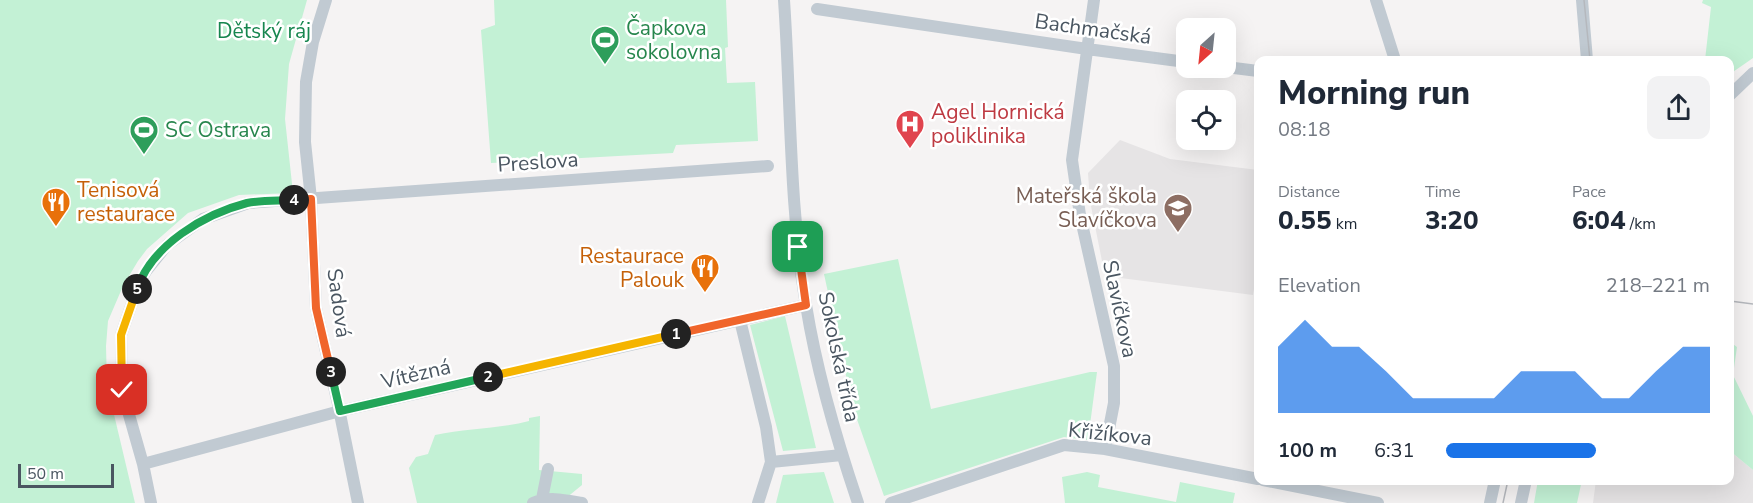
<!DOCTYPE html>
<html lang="en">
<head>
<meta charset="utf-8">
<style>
	:root { --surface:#fff; --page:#f2f2f3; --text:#1f2937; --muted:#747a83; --accent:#1a73e8 }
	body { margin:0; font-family:"Nunito Sans",sans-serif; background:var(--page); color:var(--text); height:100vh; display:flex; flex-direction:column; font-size:22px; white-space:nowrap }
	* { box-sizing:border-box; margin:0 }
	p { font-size:20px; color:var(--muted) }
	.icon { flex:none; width:33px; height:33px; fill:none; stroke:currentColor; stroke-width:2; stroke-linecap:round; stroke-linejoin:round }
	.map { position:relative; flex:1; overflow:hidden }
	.drawer { position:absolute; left:1254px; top:56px; width:480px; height:429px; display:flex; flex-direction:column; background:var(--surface); border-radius:12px; box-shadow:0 6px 24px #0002 }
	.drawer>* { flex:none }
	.needle { width:39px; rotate:207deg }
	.buttons { position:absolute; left:1176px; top:18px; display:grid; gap:12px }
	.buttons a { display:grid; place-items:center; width:60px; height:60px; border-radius:12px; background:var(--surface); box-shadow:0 6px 24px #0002; font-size:30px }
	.scale { position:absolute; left:18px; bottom:15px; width:96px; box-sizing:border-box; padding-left:6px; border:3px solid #4a5661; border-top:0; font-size:16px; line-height:21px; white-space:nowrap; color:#4a5661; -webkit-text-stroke:4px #fff; paint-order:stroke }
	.pin { position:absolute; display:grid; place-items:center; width:51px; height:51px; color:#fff; margin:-26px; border-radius:12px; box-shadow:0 3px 9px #0006 }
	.km { position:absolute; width:30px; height:30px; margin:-15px; border-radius:50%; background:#222; color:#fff; font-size:16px; line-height:30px; text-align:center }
	.round { display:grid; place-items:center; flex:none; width:63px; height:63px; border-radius:12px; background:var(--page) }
	.summary { display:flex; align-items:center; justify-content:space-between; height:102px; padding:0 24px }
	h1 { font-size:33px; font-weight:800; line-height:45px }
	.stats { display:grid; grid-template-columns:repeat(3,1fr); gap:9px; height:102px; padding:6px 24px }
	.stats div { display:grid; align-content:center }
	.stats b { font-size:26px; font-weight:800 }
	.stats small { font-size:16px; font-weight:400 }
	.stats p { font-size:16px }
	.chart { height:168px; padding:12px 24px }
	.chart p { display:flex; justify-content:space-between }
	.chart svg { width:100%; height:108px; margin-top:6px; fill:var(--accent); opacity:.7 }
	ul { padding:0 24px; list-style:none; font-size:20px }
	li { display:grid; grid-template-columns:96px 72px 1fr; align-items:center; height:45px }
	li i { height:15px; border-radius:8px; background:var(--accent) }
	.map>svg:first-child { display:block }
	.education { fill:#e6e4e5 }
	.green { fill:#c3f1d5 }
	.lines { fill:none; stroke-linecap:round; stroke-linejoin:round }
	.minor { stroke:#c1cad2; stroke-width:12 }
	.tram { stroke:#b5b8bd; stroke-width:1.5 }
	.split-1-casing { stroke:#fff; stroke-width:12 }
	.split-2-casing { stroke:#fff; stroke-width:12 }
	.split-3-casing { stroke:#fff; stroke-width:12 }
	.split-4-casing { stroke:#fff; stroke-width:12 }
	.split-5-casing { stroke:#fff; stroke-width:12 }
	.split-6-casing { stroke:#fff; stroke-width:12 }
	.split-1 { stroke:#f0652b; stroke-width:8 }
	.split-2 { stroke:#f5b400; stroke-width:8 }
	.split-3 { stroke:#22a559; stroke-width:8 }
	.split-4 { stroke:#f0652b; stroke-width:8 }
	.split-5 { stroke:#22a559; stroke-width:8 }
	.split-6 { stroke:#f5b400; stroke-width:8 }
	.labels { text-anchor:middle; stroke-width:5; stroke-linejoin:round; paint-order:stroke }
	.leisure-label { font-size:21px; fill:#27864d; stroke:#fff; text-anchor:start }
	.street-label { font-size:21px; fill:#4a5661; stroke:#fff }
	.park-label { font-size:21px; fill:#17864f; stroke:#fff }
	.health-label { font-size:21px; fill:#be3a42; stroke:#fff; text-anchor:start }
	.food-label { font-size:21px; fill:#c56008; stroke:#fff; text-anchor:start }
	.education-label { font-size:21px; fill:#785e54; stroke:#fff; text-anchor:end }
</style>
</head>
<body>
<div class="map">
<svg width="1753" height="503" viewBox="0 0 1753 503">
	<rect width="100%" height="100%" fill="#f5f3f3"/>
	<path class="education" d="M 1120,140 L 1170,159 L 1258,170 L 1258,265 L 1253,295 L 1105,276 L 1090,201 L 1088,173 Z
		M 1730,451 L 1753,470 L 1753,503 L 1593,503 L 1596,480 L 1730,480 Z"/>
	<path class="green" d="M 0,0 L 307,0 L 289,64 L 285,119 L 293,193 L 239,195 L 188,213 L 147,249 L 138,261 L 123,286 L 108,321 L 106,346 L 107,385 L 135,503 L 0,503 Z
		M 494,0 L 726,0 L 728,47 L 725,48 L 727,83 L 755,82 L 758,141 L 676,145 L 673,153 L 491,163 L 481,30 L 495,25 Z
		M 1703,0 L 1753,0 L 1753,58 L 1730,74 L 1730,60 L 1705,60 L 1711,7 L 1702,3 Z
		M 898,259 L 931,409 L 1090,372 L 1097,372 L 1088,440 L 1064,437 L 884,496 L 853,408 L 824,274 Z
		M 785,316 L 816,448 L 783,451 L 750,325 Z
		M 1730,342 L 1737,347 L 1733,375 L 1753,416 L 1753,470 L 1730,451 Z
		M 540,416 L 539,470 L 582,474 L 582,485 L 560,503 L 417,503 L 409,468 L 416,457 L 428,454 L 435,435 C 466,428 498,429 529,421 L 529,418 Z
		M 824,472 L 834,503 L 776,503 L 783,475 Z
		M 1087,472 L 1100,475 L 1098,487 L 1176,502 L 1180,482 L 1235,493 L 1233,503 L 1065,503 L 1062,477 Z
		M 1538,480 L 1582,480 L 1577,503 L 1534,503 Z"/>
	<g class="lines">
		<path class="minor" d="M 326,0 L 313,42 L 306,82 L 305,142 L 311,199 L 316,308 L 338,404 L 358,503
			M 784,0 C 791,101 789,204 806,305 C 817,373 836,438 858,503
			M 1094,0 L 1072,160 L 1080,215 L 1114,366 L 1114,403 L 1105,449
			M 1376,0 L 1395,60
			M 1582,0 L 1587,60
			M 817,9 L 1087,49 L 1186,62
			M 1226,67 L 1258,71
			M 1730,95 L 1753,73
			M 740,320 L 766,427 L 771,462 L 758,503
			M 771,462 L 842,455
			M 143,464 L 340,411 L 806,305
			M 1263,480 L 1378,503
			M 542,499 L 548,469
			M 151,503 L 143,464 L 122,390 L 121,335 L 139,283 L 146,271 L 167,245 L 203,219 L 248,203 L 768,166
			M 533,503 C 549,496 565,500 582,503
			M 891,503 L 1064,445 L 1105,449 L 1258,479
			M 1490,503 L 1495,480
			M 1521,503 L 1526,480"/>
		<path class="tram" d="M 1584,0 L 1590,60
			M 1730,301 L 1753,304
			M 1503,503 L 1508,480"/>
	</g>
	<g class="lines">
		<g class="split-1-casing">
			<path id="split-1" d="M 676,334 L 806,305 L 798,247"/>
		</g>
		<g class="split-2-casing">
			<path id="split-2" d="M 488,377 L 676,334"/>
		</g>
		<g class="split-3-casing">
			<path id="split-3" d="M 331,372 L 340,411 L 488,377"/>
		</g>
		<g class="split-4-casing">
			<path id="split-4" d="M 294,200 L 311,199 L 316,308 L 331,372"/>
		</g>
		<g class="split-5-casing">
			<path id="split-5" d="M 137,289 C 152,245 204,214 247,203 C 262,200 279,201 294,200"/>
		</g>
		<g class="split-6-casing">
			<path id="split-6" d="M 122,390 L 121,335 L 137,289"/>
		</g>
		<use href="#split-1" class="split-1"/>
		<use href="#split-2" class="split-2"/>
		<use href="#split-3" class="split-3"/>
		<use href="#split-4" class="split-4"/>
		<use href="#split-5" class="split-5"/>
		<use href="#split-6" class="split-6"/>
	</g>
	<defs>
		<g id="stadium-pin" transform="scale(1.5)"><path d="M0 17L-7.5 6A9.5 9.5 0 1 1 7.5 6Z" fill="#2e9e5b" stroke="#fff"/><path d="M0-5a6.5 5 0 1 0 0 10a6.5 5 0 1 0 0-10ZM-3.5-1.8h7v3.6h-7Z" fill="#fff"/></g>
		<g id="hospital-pin" transform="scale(1.5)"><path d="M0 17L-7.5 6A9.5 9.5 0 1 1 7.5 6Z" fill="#e0444e" stroke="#fff"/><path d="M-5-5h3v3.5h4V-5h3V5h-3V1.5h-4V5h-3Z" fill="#fff"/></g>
		<g id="restaurant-pin" transform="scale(1.5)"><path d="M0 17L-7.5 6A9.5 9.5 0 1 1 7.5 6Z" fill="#e8710a" stroke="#fff"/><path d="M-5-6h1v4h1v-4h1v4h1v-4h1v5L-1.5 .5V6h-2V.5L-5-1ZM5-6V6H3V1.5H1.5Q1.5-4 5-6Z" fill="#fff"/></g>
		<g id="school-pin" transform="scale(1.5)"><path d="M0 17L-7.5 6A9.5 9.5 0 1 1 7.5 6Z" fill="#8d6e63" stroke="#fff"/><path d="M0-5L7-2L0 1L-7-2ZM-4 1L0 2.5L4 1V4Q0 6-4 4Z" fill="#fff"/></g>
	</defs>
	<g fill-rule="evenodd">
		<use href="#stadium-pin" x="605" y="40"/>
		<use href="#hospital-pin" x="910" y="124"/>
		<use href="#stadium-pin" x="144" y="130"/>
		<use href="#restaurant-pin" x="56" y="202"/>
		<use href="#school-pin" x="1178" y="208"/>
		<use href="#restaurant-pin" x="705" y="268"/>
	</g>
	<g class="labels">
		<g class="leisure-label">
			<text x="626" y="35">Čapkova<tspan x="626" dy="24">sokolovna</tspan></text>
			<text x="165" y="137">SC Ostrava</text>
		</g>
		<g class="street-label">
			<text transform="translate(1093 29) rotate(8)" y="7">Bachmačská</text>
			<text transform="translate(538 162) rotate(-4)" y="7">Preslova</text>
			<text transform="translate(339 303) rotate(82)" y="7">Sadová</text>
			<text transform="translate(1120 309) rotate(78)" y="7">Slavíčkova</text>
			<text transform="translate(839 357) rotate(78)" y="7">Sokolská třída</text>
			<text transform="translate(416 374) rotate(-13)" y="7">Vítězná</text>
			<text transform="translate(1110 434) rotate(6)" y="7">Křižíkova</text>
		</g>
		<g class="park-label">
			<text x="264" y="38">Dětský ráj</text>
		</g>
		<g class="health-label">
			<text x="931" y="119">Agel Hornická<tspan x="931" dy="24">poliklinika</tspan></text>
		</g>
		<g class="food-label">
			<text x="77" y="197">Tenisová<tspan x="77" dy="24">restaurace</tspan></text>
			<text x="684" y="263" text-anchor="end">Restaurace<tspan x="684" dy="24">Palouk</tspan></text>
		</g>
		<g class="education-label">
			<text x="1157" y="203">Mateřská škola<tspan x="1157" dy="24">Slavíčkova</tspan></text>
		</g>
	</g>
</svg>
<div class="buttons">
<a><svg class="needle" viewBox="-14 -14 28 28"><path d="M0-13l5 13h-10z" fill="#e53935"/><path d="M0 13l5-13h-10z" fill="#747a83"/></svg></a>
<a><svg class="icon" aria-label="locate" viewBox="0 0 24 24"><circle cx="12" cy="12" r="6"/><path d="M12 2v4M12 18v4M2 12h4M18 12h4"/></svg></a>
</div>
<div class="scale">50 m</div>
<div class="pin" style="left:798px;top:247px;background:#1e9e55"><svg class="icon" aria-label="arrive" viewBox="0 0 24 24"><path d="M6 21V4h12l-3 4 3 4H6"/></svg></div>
<div class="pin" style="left:122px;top:390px;background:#d93025"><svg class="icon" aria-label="check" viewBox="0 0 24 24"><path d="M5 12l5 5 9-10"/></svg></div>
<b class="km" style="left:676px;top:334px">1</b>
<b class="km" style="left:488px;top:377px">2</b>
<b class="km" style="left:331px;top:372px">3</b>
<b class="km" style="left:294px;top:200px">4</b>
<b class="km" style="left:137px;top:289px">5</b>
<section class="drawer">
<div class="summary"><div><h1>Morning run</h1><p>08:18</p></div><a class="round"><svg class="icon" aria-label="share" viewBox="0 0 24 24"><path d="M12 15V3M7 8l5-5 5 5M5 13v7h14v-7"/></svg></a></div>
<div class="stats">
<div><p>Distance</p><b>0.55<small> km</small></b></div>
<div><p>Time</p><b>3:20</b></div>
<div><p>Pace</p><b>6:04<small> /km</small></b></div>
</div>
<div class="chart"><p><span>Elevation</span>218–221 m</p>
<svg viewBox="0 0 160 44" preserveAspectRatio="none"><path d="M0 44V17L10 6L20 17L30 17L40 27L50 38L60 38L70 38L80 38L90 27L100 27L110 27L120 38L130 38L140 27L150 17L160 17V44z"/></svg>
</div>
<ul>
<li><b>100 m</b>6:31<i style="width:57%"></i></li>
</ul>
</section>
</div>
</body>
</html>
